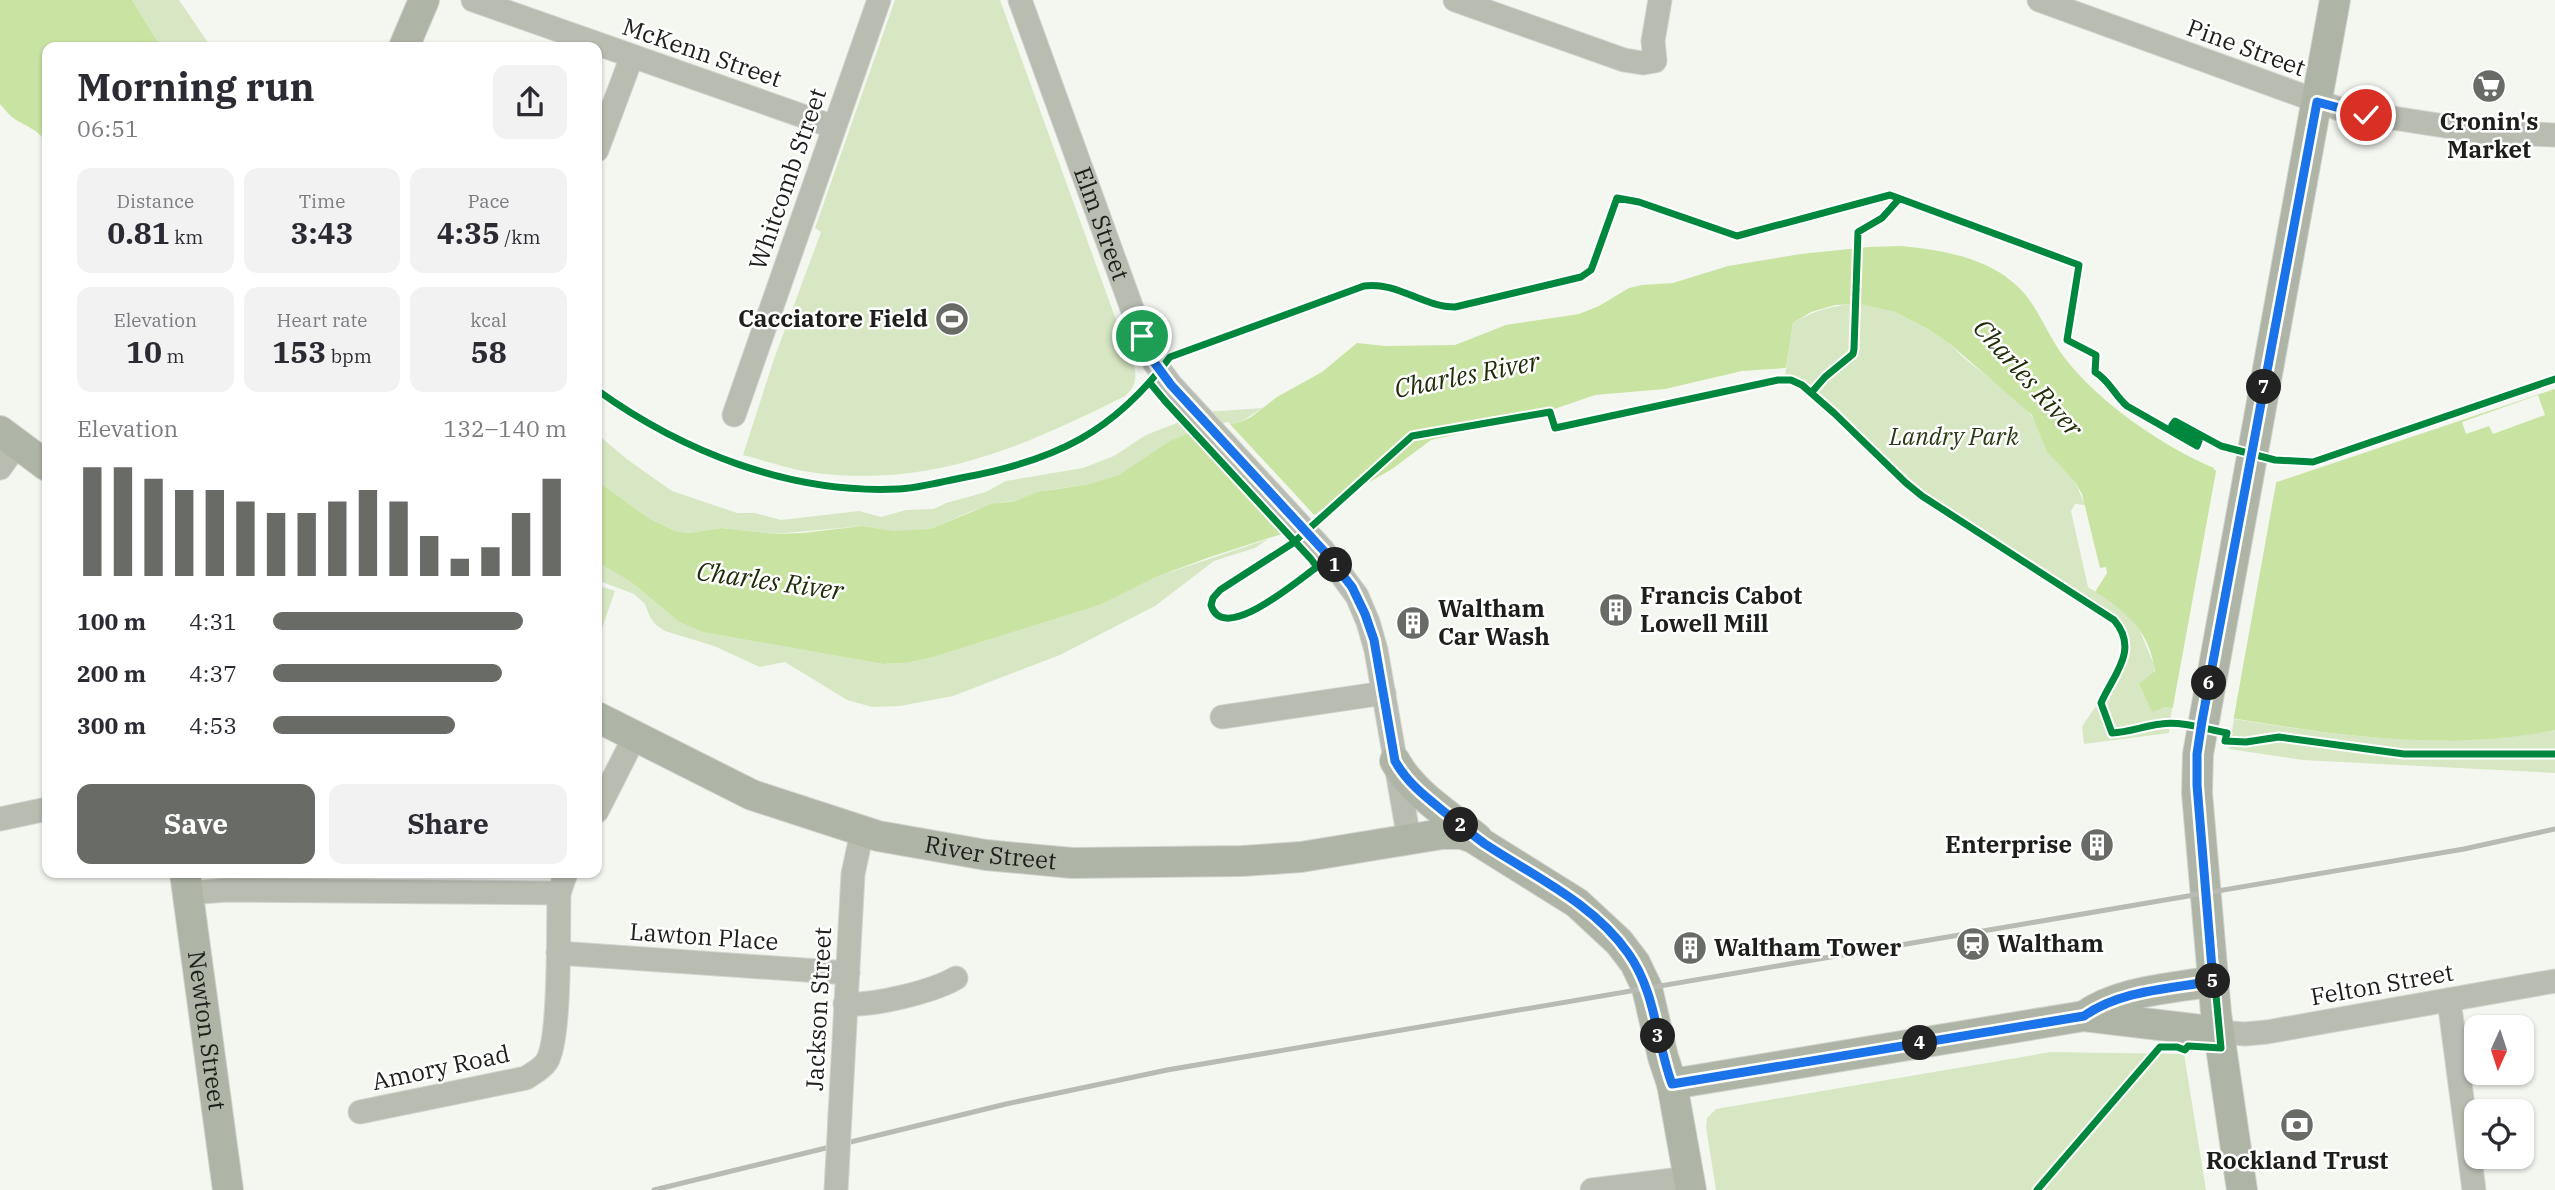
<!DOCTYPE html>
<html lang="en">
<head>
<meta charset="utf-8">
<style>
	:root { --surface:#fff; --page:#f2f2f3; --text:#2b2b33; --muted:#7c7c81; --accent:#686b66 }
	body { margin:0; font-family:"IBM Plex Serif",serif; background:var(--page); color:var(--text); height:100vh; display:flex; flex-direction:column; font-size:26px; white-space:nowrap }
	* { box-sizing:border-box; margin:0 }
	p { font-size:23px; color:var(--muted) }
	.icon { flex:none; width:38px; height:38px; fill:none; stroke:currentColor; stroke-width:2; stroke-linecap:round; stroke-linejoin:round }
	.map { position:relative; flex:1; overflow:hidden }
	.panel { position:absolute; left:42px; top:42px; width:560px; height:836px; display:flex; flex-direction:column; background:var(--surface); border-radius:14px; box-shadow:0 2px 5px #0004 }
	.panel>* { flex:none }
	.needle { width:46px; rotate:183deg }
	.fabs { position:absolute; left:2464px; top:1015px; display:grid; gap:14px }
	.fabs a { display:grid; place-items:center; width:70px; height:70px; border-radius:14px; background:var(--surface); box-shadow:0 2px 5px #0004; font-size:35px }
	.pin { position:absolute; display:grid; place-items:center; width:60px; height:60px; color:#fff; margin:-30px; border:4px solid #fff; border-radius:50%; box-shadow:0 2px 7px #0007 }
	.km { position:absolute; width:35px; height:35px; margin:-18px; border-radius:50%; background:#222; color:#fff; font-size:19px; line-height:35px; text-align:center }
	.round { display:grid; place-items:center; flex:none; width:74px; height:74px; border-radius:14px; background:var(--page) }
	.overview { display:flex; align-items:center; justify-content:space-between; height:119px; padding:0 35px }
	h1 { font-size:38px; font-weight:700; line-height:52px }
	.metrics { display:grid; grid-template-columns:repeat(3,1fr); gap:10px; height:119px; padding:7px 35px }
	.metrics div { display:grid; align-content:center; border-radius:14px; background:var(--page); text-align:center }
	.metrics b { font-size:30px; font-weight:700 }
	.metrics small { font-size:19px; font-weight:400 }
	.metrics p { font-size:19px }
	.chart { height:196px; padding:14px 35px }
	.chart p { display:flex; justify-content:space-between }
	.chart svg { width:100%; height:126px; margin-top:7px; stroke:var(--accent); stroke-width:6 }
	.cta { display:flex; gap:14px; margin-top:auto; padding:14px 35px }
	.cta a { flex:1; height:80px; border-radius:14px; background:var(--accent); color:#fff; font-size:28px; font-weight:700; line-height:80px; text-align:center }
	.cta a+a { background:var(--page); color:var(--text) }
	ul { padding:0 35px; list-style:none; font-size:23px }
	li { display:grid; grid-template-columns:112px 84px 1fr; align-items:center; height:52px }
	li i { height:18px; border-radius:9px; background:var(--accent) }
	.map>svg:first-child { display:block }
	.green { fill:#d7e7c3 }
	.water { fill:#c9e3a2 }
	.pier { fill:#f4f7f0 }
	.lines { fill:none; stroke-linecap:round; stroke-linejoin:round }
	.minor-casing { stroke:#d2d4cf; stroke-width:25 }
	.major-casing { stroke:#d2d4cf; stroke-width:32 }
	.minor { stroke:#b8bcb1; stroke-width:23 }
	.major { stroke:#aeb4a6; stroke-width:30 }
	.rail { stroke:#b8bbb2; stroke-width:5 }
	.minor-bridge-casing { stroke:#d2d4cf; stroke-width:25; stroke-linecap:butt }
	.minor-bridge { stroke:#b8bcb1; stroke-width:23 }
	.cycleway-casing { stroke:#fff; stroke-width:11 }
	.cycleway { stroke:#00873e; stroke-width:7 }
	.route-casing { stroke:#fff; stroke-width:14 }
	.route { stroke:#1a73e8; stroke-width:9 }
	.labels { text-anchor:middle; stroke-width:5; stroke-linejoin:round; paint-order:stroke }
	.street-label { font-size:24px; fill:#1d1f1b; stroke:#fff }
	.poi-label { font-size:24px; font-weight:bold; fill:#1d1f1b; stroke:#fff; text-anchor:start }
	.park-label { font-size:24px; font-style:italic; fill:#2b3914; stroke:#fff }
	.water-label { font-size:26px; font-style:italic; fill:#202e08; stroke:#fff }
</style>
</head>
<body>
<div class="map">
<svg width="2555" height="1190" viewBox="0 0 2555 1190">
	<rect width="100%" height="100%" fill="#f4f7f0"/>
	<path class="green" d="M 132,0 L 179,0 L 211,47 L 161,47 Z
		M 895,0 L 1000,0 L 1127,350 C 1136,367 1141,383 1125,396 C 1023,447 933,487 816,473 C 792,470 767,461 743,455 L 774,359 L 821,232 L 815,228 Z
		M 1859,304 L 1895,312 L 1928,329 L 1950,344 L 1964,358 L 2024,406 L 2036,422 L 2047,452 L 2075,482 L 2085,505 L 2075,504 L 2071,511 L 2088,587 L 2122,609 L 2137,624 L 2155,667 L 2153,675 L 2139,684 L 2152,711 L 2165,707 L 2172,708 L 2169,733 L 2084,744 L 2082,727 C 2101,696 2146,649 2106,618 L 1912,492 L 1832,415 L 1785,376 L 1793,323 C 1815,310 1833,305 1859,304 Z
		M 1262,408 L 1241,422 L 1205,430 L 1119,475 L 1089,484 L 1049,490 L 1016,501 L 1003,502 L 972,511 L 930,529 L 912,532 L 895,531 L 862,526 L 775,534 L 721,528 L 689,533 L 675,531 L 650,519 L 597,481 L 597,434 L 628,460 L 672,491 L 737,513 L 755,513 L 781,520 L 859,511 L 881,517 L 906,510 L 934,509 L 946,503 L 986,492 L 1006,481 L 1083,468 L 1114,456 L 1146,435 L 1205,412 Z
		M 1268,539 L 1255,548 L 1214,561 L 1155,606 L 1060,655 L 953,696 L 900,706 L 872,707 L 847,700 L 785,662 L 760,667 L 714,646 L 665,631 L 656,625 L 650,617 L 645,604 L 634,594 L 597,580 L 597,562 L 631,582 L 679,622 L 702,632 L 883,664 L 905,663 L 930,658 L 1100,605 L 1156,577 Z
		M 597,585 L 615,591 L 597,643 Z
		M 2234,719 C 2341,736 2447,751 2555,730 L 2555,773 L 2303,760 L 2229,749 Z
		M 2051,1052 L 2184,1054 L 2206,1190 L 1716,1190 L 1706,1127 L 1707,1118 L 1716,1109 Z"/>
	<path class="water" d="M 0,0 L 132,0 L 161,47 L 47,47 L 47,146 C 41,129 25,127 12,117 C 8,114 4,108 0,104 Z
		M 1902,246 C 1946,251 1993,258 2024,293 C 2040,312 2049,337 2064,357 C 2097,401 2163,447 2214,468 L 2214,470 L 2277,482 L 2555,389 L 2555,730 C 2425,756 2294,728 2165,707 L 2152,712 L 2139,684 L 2155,671 C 2149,631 2128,612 2095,592 L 2107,573 L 2106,567 L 2100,568 L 2082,494 L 2075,482 L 2047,452 L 2032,415 L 1950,344 L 1928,329 L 1895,312 L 1859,304 L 1835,305 L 1811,312 L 1793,323 L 1786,368 L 1742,371 L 1665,389 L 1595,395 L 1531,417 L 1431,440 L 1392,469 L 1323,509 L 1291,531 L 1210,557 L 1156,577 L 1100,605 L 930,658 L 905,663 L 883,664 L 702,632 L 679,622 L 631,582 L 597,562 L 597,481 L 650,519 L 675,531 L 689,533 L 721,528 L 775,534 L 803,533 L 862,526 L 895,531 L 930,529 L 991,504 L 1016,501 L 1038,492 L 1089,484 L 1119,475 L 1170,441 L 1189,433 L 1241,422 L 1251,417 L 1277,397 L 1322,372 L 1357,343 L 1385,346 L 1455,345 L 1506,325 L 1579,314 L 1599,306 L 1629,288 L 1642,285 L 1673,283 L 1728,266 L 1801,254 L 1869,247 Z"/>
	<path class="pier" d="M 2538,395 L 2545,415 L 2493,434 L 2489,426 L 2466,434 L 2462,422 Z
		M 1228,422 L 1317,518 L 1306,526 L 1285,537 L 1188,430 Z
		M 2217,466 L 2277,478 L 2233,722 L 2172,712 Z"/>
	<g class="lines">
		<g class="minor-casing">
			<g id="minor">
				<path d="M 473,0 L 834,127"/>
				<path id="s1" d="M 1020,0 L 1142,336 L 1154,362 L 1171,385 L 1323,550 L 1357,596 L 1368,622 L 1376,650 L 1409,839"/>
				<path d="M 1455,0 L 1624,60 L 1643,63 L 1655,61 L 1653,41 L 1660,0"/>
				<path d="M 2039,0 L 2342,110 L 2483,132 L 2555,135"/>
				<path d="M 597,150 L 632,56"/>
				<path d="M 734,415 L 879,0"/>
				<path d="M 0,468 L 17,444"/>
				<path d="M 1222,717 L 1384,693"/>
				<path d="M 597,811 L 635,736"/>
				<path d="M 0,819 L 47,809"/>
				<path d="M 188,893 L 227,890 L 559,893"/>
				<path d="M 558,953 L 848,973"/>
				<path d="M 2449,1000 L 2474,1190"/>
				<path d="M 845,1004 C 873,1006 932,992 956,978"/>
				<path d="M 2218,1032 L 2245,1034 L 2267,1032 L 2555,981"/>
				<path d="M 360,1112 L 526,1078 C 533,1073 542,1069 547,1061 C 561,1038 558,926 559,893 L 566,873"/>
				<path d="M 840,1115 L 853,874 L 862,832"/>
				<path d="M 836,1190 L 837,1172"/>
				<path d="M 1592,1190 L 1689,1178"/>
			</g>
		</g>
		<g class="major-casing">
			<g id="major">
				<path d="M 404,47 L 424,0"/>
				<path d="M 0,431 L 47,466"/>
				<path id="s2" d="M 597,717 L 752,795 L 878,836 L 986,855 L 1072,863 L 1242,861 L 1301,857 L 1442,834 L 1462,834 L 1473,838 L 1577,903 L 1619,942 L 1635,963 L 1647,988 L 1663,1057 L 1672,1084 L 1691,1190"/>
				<path d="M 1395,761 C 1413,794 1449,815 1477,838"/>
				<path id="s3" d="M 185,873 L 228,1190"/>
				<path d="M 2084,1016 C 2121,990 2170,989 2213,981"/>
				<path d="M 1672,1084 L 2084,1016 L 2218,1032"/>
				<path d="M 2242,1190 L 2216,1013 L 2197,793 L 2198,754 L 2335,0"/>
			</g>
		</g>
		<use href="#minor" class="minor"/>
		<use href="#major" class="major"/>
		<path class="rail" d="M 654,1190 L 1006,1104 L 1167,1070 L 2464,849 L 2555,829"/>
		<g class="minor-bridge-casing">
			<path id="minor-bridge" d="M 837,1172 L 840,1115"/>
		</g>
		<use href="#minor-bridge" class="minor-bridge"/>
		<g class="cycleway-casing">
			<path id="cycleway" d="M 1150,383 L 1165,401 L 1311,559 L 1317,567 C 1299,579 1223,646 1211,605 L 1213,598 L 1220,590 L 1293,543 L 1412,436 L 1550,412 L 1555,428 L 1778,380 L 1791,380 L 1802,385 L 1834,413 L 1906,483 L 1922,496 L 2114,620 C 2140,650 2113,675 2101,703 L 2112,733 C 2129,732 2144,726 2161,724 C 2182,721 2206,729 2227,733 L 2225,741 L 2246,742 L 2279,737 L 2404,754 L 2555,754
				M 597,390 C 683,452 790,494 898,489 C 921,488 944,481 966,477 C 1056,460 1114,432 1170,357 L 1364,286 C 1396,281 1423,307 1455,307 L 1581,277 L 1591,270 L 1593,265 L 1617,198 L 1639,202 L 1737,236 L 1890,195 L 2079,265 L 2067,340 L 2096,355 L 2095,372 C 2110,381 2114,395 2127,406 L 2197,446 L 2199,441 L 2172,425 L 2175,421 L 2221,446 L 2275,460 L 2313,462 L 2555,379
				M 1811,393 L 1825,377 L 1853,354 L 1854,349 L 1858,232 L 1882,218 L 1899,199
				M 2037,1190 L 2160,1047 L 2177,1047 L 2185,1050 L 2188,1046 L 2221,1048 L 2197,793 L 2198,754 L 2201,728"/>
		</g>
		<use href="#cycleway" class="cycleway"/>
	</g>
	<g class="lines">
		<g class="route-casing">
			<path id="route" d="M 1142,336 L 1154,362 L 1171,385 L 1323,550 L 1352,587 L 1365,614 L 1374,640 L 1395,761 C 1408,784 1427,798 1447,814 C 1460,824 1472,835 1485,844 C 1535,877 1593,903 1628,953 C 1656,992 1656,1041 1672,1084 L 2084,1016 C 2121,990 2170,989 2213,981 L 2197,785 L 2197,754 L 2202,721 L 2317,102 L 2366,115"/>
		</g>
		<use href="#route" class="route"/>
	</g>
	<defs>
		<g id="supermarket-disc" transform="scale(1.75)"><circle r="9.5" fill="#686b66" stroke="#fff"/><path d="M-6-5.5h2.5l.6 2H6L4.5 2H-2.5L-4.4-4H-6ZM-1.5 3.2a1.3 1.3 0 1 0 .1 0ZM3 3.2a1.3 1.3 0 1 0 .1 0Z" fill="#fff"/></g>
		<g id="stadium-disc" transform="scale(1.75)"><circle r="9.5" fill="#686b66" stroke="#fff"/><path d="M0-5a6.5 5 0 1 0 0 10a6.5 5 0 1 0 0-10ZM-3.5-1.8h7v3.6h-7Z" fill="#fff"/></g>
		<g id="building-disc" transform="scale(1.75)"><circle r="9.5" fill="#686b66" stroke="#fff"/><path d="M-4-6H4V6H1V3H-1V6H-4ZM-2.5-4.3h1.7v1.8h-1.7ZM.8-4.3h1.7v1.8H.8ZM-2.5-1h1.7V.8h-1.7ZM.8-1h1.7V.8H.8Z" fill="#fff"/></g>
		<g id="station-disc" transform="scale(1.75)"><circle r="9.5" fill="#686b66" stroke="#fff"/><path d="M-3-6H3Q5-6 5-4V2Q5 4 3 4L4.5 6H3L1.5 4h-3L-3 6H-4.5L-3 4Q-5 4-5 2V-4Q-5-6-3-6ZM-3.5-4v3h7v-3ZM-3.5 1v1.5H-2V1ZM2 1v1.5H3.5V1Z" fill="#fff"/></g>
		<g id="bank-disc" transform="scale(1.75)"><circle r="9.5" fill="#686b66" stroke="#fff"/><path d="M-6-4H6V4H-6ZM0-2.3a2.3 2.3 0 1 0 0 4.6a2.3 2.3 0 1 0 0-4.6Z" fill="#fff"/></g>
	</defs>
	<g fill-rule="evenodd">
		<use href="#supermarket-disc" x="2489" y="86"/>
		<use href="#stadium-disc" x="952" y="319"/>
		<use href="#building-disc" x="1616" y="610"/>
		<use href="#building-disc" x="1413" y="623"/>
		<use href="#building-disc" x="2097" y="845"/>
		<use href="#station-disc" x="1973" y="944"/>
		<use href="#building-disc" x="1690" y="948"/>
		<use href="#bank-disc" x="2297" y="1125"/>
	</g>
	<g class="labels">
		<g class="street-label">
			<text transform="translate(2246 48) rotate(20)" y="8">Pine Street</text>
			<text transform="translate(702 53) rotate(19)" y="8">McKenn Street</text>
			<text transform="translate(788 179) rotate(-71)" y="8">Whitcomb Street</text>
			<text dy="8" stroke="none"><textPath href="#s1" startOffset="238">Elm Street</textPath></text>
			<text dy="8" stroke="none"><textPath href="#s2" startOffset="420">River Street</textPath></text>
			<text transform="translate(704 937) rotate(4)" y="8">Lawton Place</text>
			<text transform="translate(2382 985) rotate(-10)" y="8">Felton Street</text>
			<text transform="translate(819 1009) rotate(-87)" y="8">Jackson Street</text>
			<text dy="8" stroke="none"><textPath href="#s3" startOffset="159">Newton Street</textPath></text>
			<text transform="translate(441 1068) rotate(-12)" y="8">Amory Road</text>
		</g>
		<g class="poi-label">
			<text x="2489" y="130" text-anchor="middle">Cronin's<tspan x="2489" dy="28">Market</tspan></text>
			<text x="928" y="327" text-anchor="end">Cacciatore Field</text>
			<text x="1640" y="604">Francis Cabot<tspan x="1640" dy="28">Lowell Mill</tspan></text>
			<text x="1438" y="617">Waltham<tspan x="1438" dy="28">Car Wash</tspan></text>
			<text x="2072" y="853" text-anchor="end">Enterprise</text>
			<text x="1997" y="952">Waltham</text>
			<text x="1714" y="956">Waltham Tower</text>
			<text x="2297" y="1169" text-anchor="middle">Rockland Trust</text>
		</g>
		<g class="park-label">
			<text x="1954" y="445">Landry Park</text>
		</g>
		<g class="water-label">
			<text transform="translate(1467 375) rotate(-11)" y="9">Charles River</text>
			<text transform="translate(2028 378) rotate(48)" y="9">Charles River</text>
			<text transform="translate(770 581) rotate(8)" y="9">Charles River</text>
		</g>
	</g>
</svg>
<div class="fabs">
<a><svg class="needle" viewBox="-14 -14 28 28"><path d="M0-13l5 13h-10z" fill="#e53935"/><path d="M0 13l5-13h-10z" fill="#7c7c81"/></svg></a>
<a><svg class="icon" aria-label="locate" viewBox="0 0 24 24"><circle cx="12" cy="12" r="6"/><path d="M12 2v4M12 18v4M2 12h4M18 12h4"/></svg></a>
</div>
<div class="pin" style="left:1142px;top:336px;background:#1e9e55"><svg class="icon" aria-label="arrive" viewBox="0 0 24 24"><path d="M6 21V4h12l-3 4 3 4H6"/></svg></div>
<div class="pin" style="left:2366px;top:115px;background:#d93025"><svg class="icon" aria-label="check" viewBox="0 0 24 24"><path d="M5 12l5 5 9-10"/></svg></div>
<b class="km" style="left:1335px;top:565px">1</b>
<b class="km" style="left:1461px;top:825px">2</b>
<b class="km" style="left:1658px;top:1036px">3</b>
<b class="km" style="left:1920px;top:1043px">4</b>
<b class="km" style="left:2213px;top:981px">5</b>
<b class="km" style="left:2209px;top:683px">6</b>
<b class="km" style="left:2264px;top:387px">7</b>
<section class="panel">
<div class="overview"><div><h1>Morning run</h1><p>06:51</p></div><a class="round"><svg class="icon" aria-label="share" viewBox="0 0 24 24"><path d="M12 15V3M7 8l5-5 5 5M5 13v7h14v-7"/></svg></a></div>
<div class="metrics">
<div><p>Distance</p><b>0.81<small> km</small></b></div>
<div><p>Time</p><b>3:43</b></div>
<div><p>Pace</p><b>4:35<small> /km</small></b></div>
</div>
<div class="metrics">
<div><p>Elevation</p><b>10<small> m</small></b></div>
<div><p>Heart rate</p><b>153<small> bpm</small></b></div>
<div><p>kcal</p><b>58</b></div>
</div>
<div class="chart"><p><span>Elevation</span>132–140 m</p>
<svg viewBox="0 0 160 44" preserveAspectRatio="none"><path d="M5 44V6M15 44V6M25 44V10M35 44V14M45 44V14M55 44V18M65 44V22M75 44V22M85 44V18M95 44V14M105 44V18M115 44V30M125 44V38M135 44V34M145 44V22M155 44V10"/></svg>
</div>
<ul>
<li><b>100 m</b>4:31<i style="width:85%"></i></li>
<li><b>200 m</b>4:37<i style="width:78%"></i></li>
<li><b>300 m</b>4:53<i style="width:62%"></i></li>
</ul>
<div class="cta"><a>Save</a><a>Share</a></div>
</section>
</div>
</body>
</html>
